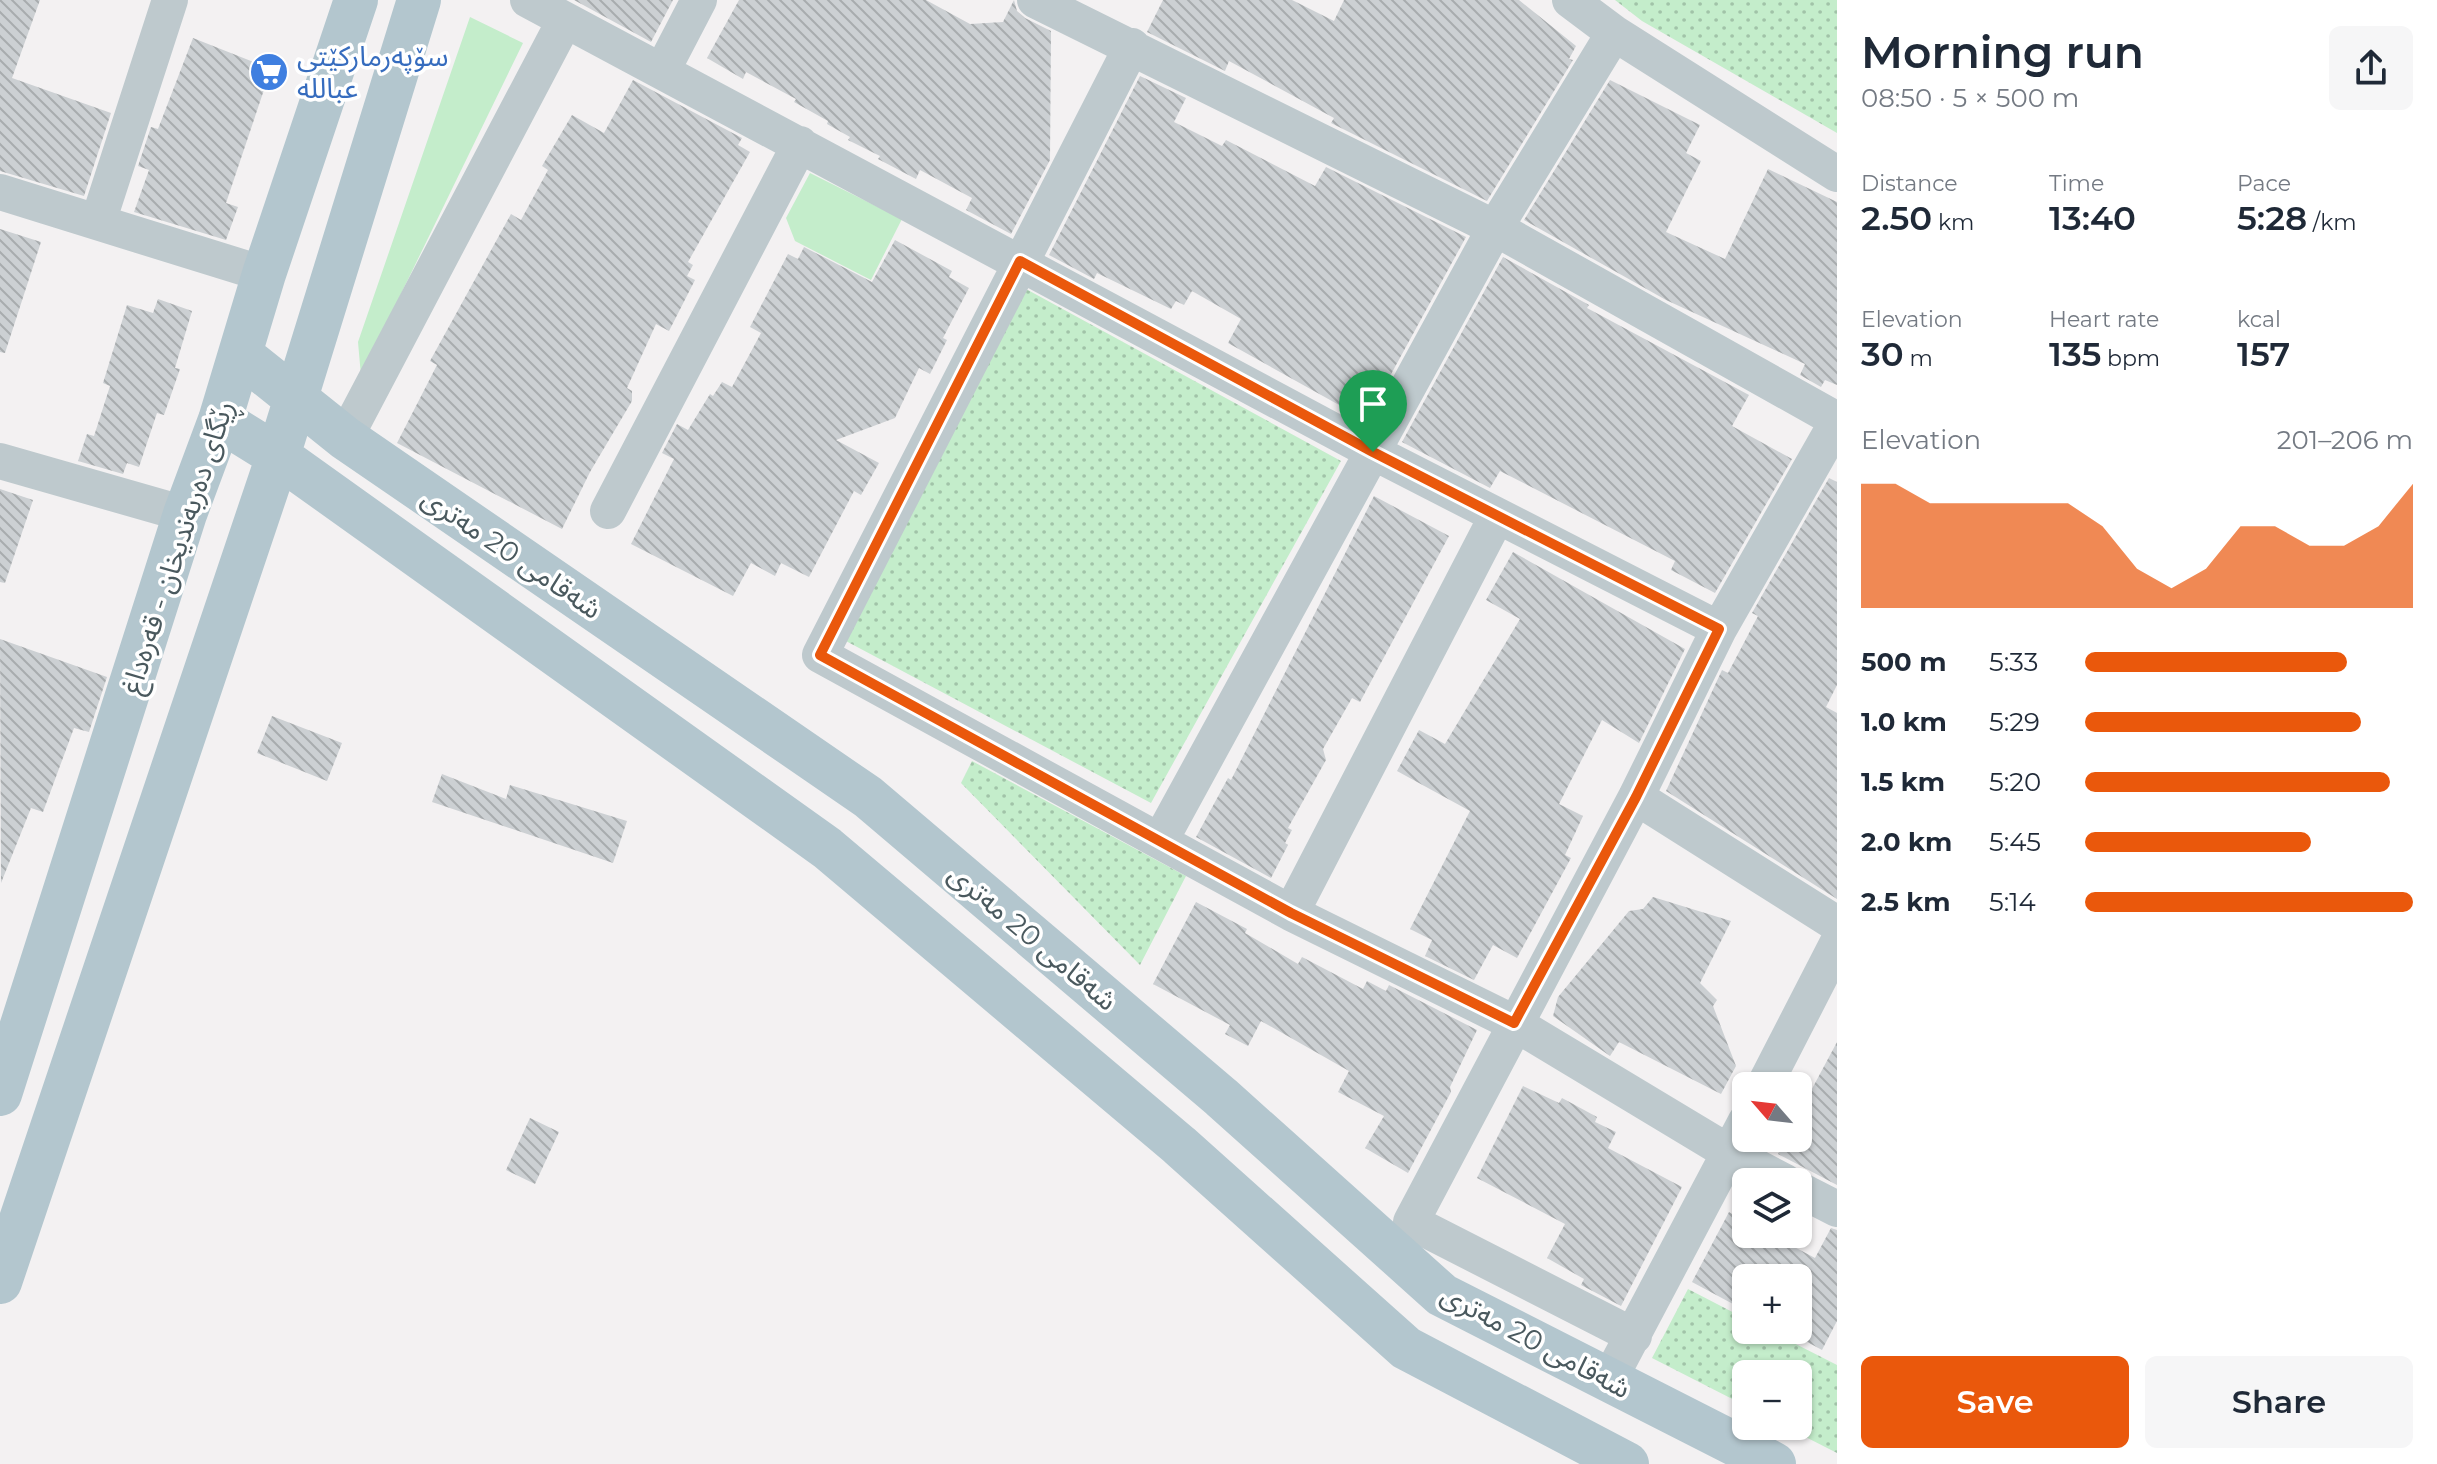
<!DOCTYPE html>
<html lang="en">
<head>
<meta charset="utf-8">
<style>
	:root { --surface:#fff; --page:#f6f6f7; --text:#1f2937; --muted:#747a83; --accent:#ea580c }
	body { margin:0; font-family:Montserrat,"Noto Sans Arabic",sans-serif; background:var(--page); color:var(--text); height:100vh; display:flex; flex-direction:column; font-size:30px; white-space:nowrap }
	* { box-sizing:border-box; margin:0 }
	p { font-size:26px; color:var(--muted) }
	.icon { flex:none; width:44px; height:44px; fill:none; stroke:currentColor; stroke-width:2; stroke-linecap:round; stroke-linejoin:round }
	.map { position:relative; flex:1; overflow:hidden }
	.side { display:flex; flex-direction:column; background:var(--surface); width:600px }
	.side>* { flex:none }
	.needle { width:52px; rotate:298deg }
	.tools { position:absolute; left:1732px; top:1072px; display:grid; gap:16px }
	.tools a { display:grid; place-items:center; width:80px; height:80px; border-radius:12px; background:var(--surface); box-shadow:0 2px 6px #0004; font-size:40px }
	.pin { position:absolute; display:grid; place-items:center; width:68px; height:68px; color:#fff; margin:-82px -34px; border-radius:50% 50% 50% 0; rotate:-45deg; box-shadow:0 0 8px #0007 }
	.pin .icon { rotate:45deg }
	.round { display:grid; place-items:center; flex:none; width:84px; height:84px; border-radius:12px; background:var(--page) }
	.summary { display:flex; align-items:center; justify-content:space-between; height:136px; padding:0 24px }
	h1 { font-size:44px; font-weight:600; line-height:60px }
	.stats { display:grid; grid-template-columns:repeat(3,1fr); gap:12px; height:136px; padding:8px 24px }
	.stats div { display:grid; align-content:center }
	.stats b { font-size:34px; font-weight:600 }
	.stats small { font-size:22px; font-weight:400 }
	.stats p { font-size:22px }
	.chart { height:224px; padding:16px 24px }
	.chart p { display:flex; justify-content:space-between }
	.chart svg { width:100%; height:144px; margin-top:8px; fill:var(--accent); opacity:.7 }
	.button { display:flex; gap:16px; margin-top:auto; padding:16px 24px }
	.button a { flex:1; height:92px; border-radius:12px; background:var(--accent); color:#fff; font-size:32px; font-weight:600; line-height:92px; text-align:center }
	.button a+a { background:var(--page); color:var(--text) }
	ul { padding:0 24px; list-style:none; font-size:26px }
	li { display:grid; grid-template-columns:128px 96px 1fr; align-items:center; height:60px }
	li i { height:20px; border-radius:10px; background:var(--accent) }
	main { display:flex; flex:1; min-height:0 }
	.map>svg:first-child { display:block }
	.grass { fill:#c4edcb }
	.park { fill:url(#park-dots) }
	.building { fill:url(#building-back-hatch) }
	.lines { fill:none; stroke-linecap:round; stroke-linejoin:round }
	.minor { stroke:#bec9cd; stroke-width:36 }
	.primary { stroke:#b3c6ce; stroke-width:44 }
	.route-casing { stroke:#fff; stroke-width:16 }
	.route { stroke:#ea580c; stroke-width:10 }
	.labels { text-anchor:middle; stroke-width:7; stroke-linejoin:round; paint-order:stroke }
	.shop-label { font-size:28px; fill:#366cbe; stroke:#fff; text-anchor:start }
	.street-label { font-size:28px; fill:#4a595e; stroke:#fff }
</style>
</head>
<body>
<main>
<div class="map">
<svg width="1837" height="1464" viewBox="0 0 1837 1464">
	<defs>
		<pattern id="park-dots" width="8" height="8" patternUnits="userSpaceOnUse" patternTransform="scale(2)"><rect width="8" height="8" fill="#c4edcb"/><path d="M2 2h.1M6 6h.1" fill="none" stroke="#a1c3a8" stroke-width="1.8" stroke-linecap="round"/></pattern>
		<pattern id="building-back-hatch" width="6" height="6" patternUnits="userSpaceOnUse" patternTransform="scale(2)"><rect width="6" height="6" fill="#ccd0d3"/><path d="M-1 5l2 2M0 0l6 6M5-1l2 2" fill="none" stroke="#a8acae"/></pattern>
	</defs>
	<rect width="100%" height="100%" fill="#f3f1f2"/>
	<path class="grass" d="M 470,17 L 523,43 L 361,376 L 358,342 Z
		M 810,173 L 902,219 L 871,280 L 795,241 L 786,218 Z"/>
	<path class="park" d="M 1615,0 L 1837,0 L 1837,133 L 1642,21 Z
		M 1026,289 L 1341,461 L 1151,803 L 844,640 Z
		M 972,761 L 1186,876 L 1140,965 L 961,783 Z
		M 1688,1289 L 1746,1319 L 1746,1330 L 1768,1330 L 1837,1365 L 1837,1453 L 1784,1426 L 1798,1426 L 1798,1374 L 1746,1374 L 1746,1406 L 1652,1358 Z"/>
	<path class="building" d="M 0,0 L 40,0 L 12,78 L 111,113 L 84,196 L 0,171 Z
		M 574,0 L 673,0 L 651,42 Z
		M 739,0 L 926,0 L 970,24 L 1003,22 L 1014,0 L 1017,11 L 1025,18 L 1051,31 L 1050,160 L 1011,234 L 966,210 L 972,198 L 920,170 L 916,179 L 878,159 L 880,156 L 848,140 L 850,137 L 827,124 L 828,121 L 794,102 L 796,99 L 746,72 L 743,79 L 707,58 Z
		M 1163,0 L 1292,0 L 1334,21 L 1344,0 L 1519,0 L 1576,46 L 1569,59 L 1573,60 L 1487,201 L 1331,123 L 1334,118 L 1229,61 L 1225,71 L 1147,32 Z
		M 193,38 L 271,69 L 226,203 L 238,207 L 226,240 L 134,212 L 149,170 L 138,166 L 151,127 L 158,129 Z
		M 1140,76 L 1186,98 L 1174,122 L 1222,146 L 1226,140 L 1315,186 L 1326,167 L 1466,237 L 1366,420 L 1228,343 L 1241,319 L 1192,291 L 1184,305 L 1176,301 L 1171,309 L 1097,273 L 1094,279 L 1049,255 Z
		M 633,80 L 742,138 L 738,145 L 750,152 L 688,262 L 693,265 L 687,276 L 695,280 L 669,331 L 656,324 L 627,388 L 632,391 L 632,401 L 590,472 L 562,529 L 397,443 L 437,365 L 430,361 L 511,214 L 521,220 L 548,170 L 542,166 L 572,115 L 604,133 Z
		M 1610,80 L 1700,125 L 1686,153 L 1701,161 L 1666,232 L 1725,259 L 1768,169 L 1837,202 L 1837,385 L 1825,380 L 1821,387 L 1800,375 L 1805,364 L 1666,300 L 1524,220 Z
		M 0,229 L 41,242 L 5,353 L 0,352 Z
		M 895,240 L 952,271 L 949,277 L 969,288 L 943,338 L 947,340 L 930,374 L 919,368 L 895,418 L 836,440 L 879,463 L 861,495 L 854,491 L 809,577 L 781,563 L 775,576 L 751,563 L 733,596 L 631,544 L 674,459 L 662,453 L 677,424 L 688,430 L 710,394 L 713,396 L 722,382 L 732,387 L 761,333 L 750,327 L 788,254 L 798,259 L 804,247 L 872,282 Z
		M 1503,257 L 1589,305 L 1587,308 L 1749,395 L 1732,426 L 1792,459 L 1715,593 L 1671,570 L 1675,561 L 1500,471 L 1490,488 L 1402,442 Z
		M 158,299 L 192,311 L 175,368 L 180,369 L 164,415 L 157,413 L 139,467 L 127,463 L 123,474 L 78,461 L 87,434 L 94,436 L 110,386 L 103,383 L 127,305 L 153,313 Z
		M 1829,478 L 1837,482 L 1837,685 L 1826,707 L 1837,713 L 1837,899 L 1666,791 L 1722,670 L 1728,673 L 1758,616 L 1752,613 Z
		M 0,489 L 33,500 L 5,583 L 0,582 Z
		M 1374,496 L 1449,536 L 1360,702 L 1352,698 L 1323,749 L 1326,760 L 1288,828 L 1292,830 L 1285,843 L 1288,845 L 1271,878 L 1196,837 L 1228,778 L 1231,780 Z
		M 1513,552 L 1685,649 L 1639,743 L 1602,720 L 1559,804 L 1583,816 L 1565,855 L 1571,858 L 1517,958 L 1493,945 L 1474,980 L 1425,956 L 1432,940 L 1410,929 L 1470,811 L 1397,771 L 1419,730 L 1445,744 L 1520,619 L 1486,600 Z
		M 0,639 L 107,677 L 89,732 L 74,728 L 43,812 L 31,808 L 1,883 Z
		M 272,716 L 342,743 L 327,781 L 257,753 Z
		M 442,774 L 506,799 L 510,785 L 627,821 L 613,863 L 432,802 Z
		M 1653,897 L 1731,921 L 1700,983 L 1717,1000 L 1713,1006 L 1736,1066 L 1721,1094 L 1619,1042 L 1610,1056 L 1553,1016 L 1558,997 L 1629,911 L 1643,909 Z
		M 1196,902 L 1247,929 L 1245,933 L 1298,964 L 1302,957 L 1363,989 L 1367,981 L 1386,991 L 1389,985 L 1477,1030 L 1450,1087 L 1451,1092 L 1408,1173 L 1365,1148 L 1384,1116 L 1338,1092 L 1349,1071 L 1261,1021 L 1248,1046 L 1225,1034 L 1230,1025 L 1153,984 Z
		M 1837,1042 L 1837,1185 L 1778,1154 L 1786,1138 L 1798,1138 L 1798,1115 Z
		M 1523,1086 L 1559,1103 L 1562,1098 L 1597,1117 L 1595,1122 L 1616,1132 L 1608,1148 L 1682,1187 L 1621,1306 L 1581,1285 L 1584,1279 L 1547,1258 L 1565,1224 L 1477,1178 Z
		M 530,1118 L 559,1132 L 535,1184 L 506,1170 Z
		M 1729,1212 L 1746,1222 L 1746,1234 L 1770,1234 L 1815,1258 L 1831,1228 L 1837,1230 L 1837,1321 L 1822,1350 L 1798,1337 L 1798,1278 L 1746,1278 L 1746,1311 L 1692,1282 Z"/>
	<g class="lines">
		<path class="minor" d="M 528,0 L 1373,452 L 1719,629
			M 1035,0 L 1495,228 L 1837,420
			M 1570,0 L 1614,33 L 1837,174
			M 1132,46 L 820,655 L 1291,913 L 1514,1023 L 1730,1153 L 1785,1182
			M 662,71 L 699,0
			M 0,192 L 264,274
			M 98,222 L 170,0
			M 345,438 L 565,20
			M 0,461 L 185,514
			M 608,511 L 800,144
			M 1636,797 L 1837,924
			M 1160,841 L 1495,228 L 1614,33
			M 1291,913 L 1497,516
			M 1764,1086 L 1837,944
			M 1798,1189 L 1837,1209
			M 1634,1336 L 1411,1222 L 1636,797 L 1719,629 L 1837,422
			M 1609,1380 L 1746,1121"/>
		<path class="primary" d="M 240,354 L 345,438 L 868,797 L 1221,1097 L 1442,1295 L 1774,1464
			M 220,420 L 278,456 L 827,848 L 1179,1145 L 1406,1348 L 1627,1464
			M 0,1094 L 185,514 L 220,420 L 264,274 L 356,0
			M 0,1282 L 278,456 L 419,0"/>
	</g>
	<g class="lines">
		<g class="route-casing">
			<path id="route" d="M 1020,261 L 1373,452 L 1719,629 L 1636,797 L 1514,1023 L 1291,913 L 820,655 Z"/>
		</g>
		<use href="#route" class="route"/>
	</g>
	<defs>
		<g id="supermarket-disc" transform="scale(2)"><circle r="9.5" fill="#3f7fe0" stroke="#fff"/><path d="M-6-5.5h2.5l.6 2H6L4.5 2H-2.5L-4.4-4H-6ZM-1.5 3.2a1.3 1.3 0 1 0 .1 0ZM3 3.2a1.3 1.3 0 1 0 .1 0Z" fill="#fff"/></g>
	</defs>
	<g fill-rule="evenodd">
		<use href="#supermarket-disc" x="269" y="72"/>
	</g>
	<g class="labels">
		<g class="shop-label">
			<text x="297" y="66">سۆپه‌رماركێتى<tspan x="297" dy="32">عبالله</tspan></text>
		</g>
		<g class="street-label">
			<text transform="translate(177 547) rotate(-72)" y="10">ڕێگای دەربەندیخان - قەرەداغ</text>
			<text transform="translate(512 553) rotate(34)" y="10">شەقامی 20 مەتری</text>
			<text transform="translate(1033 937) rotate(40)" y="10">شەقامی 20 مەتری</text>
			<text transform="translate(1536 1341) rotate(28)" y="10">شەقامی 20 مەتری</text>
		</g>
	</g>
</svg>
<div class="tools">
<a><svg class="needle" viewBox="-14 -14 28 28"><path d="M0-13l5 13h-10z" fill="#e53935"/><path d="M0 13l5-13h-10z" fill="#747a83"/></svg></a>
<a><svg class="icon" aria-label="layers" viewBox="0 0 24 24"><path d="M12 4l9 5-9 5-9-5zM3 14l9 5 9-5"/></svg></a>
<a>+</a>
<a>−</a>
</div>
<div class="pin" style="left:1373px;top:452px;background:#1e9e55"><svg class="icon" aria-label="arrive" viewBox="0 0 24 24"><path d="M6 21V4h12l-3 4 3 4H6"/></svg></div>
</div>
<section class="side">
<div class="summary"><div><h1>Morning run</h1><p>08:50 · 5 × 500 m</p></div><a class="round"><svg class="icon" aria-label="share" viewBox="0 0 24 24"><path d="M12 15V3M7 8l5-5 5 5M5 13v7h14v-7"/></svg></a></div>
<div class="stats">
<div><p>Distance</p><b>2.50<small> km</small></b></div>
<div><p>Time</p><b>13:40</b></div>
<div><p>Pace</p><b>5:28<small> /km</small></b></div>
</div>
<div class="stats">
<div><p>Elevation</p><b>30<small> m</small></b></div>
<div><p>Heart rate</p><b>135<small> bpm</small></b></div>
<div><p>kcal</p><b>157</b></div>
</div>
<div class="chart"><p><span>Elevation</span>201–206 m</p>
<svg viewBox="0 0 160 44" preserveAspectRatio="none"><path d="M0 44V6L10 6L20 12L30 12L40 12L50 12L60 12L70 19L80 32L90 38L100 32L110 19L120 19L130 25L140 25L150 19L160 6V44z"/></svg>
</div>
<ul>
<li><b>500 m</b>5:33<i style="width:80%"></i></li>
<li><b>1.0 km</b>5:29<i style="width:84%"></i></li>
<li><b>1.5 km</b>5:20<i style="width:93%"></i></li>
<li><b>2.0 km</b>5:45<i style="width:69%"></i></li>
<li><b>2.5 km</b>5:14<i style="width:100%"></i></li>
</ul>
<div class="button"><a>Save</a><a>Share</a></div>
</section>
</main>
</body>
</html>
